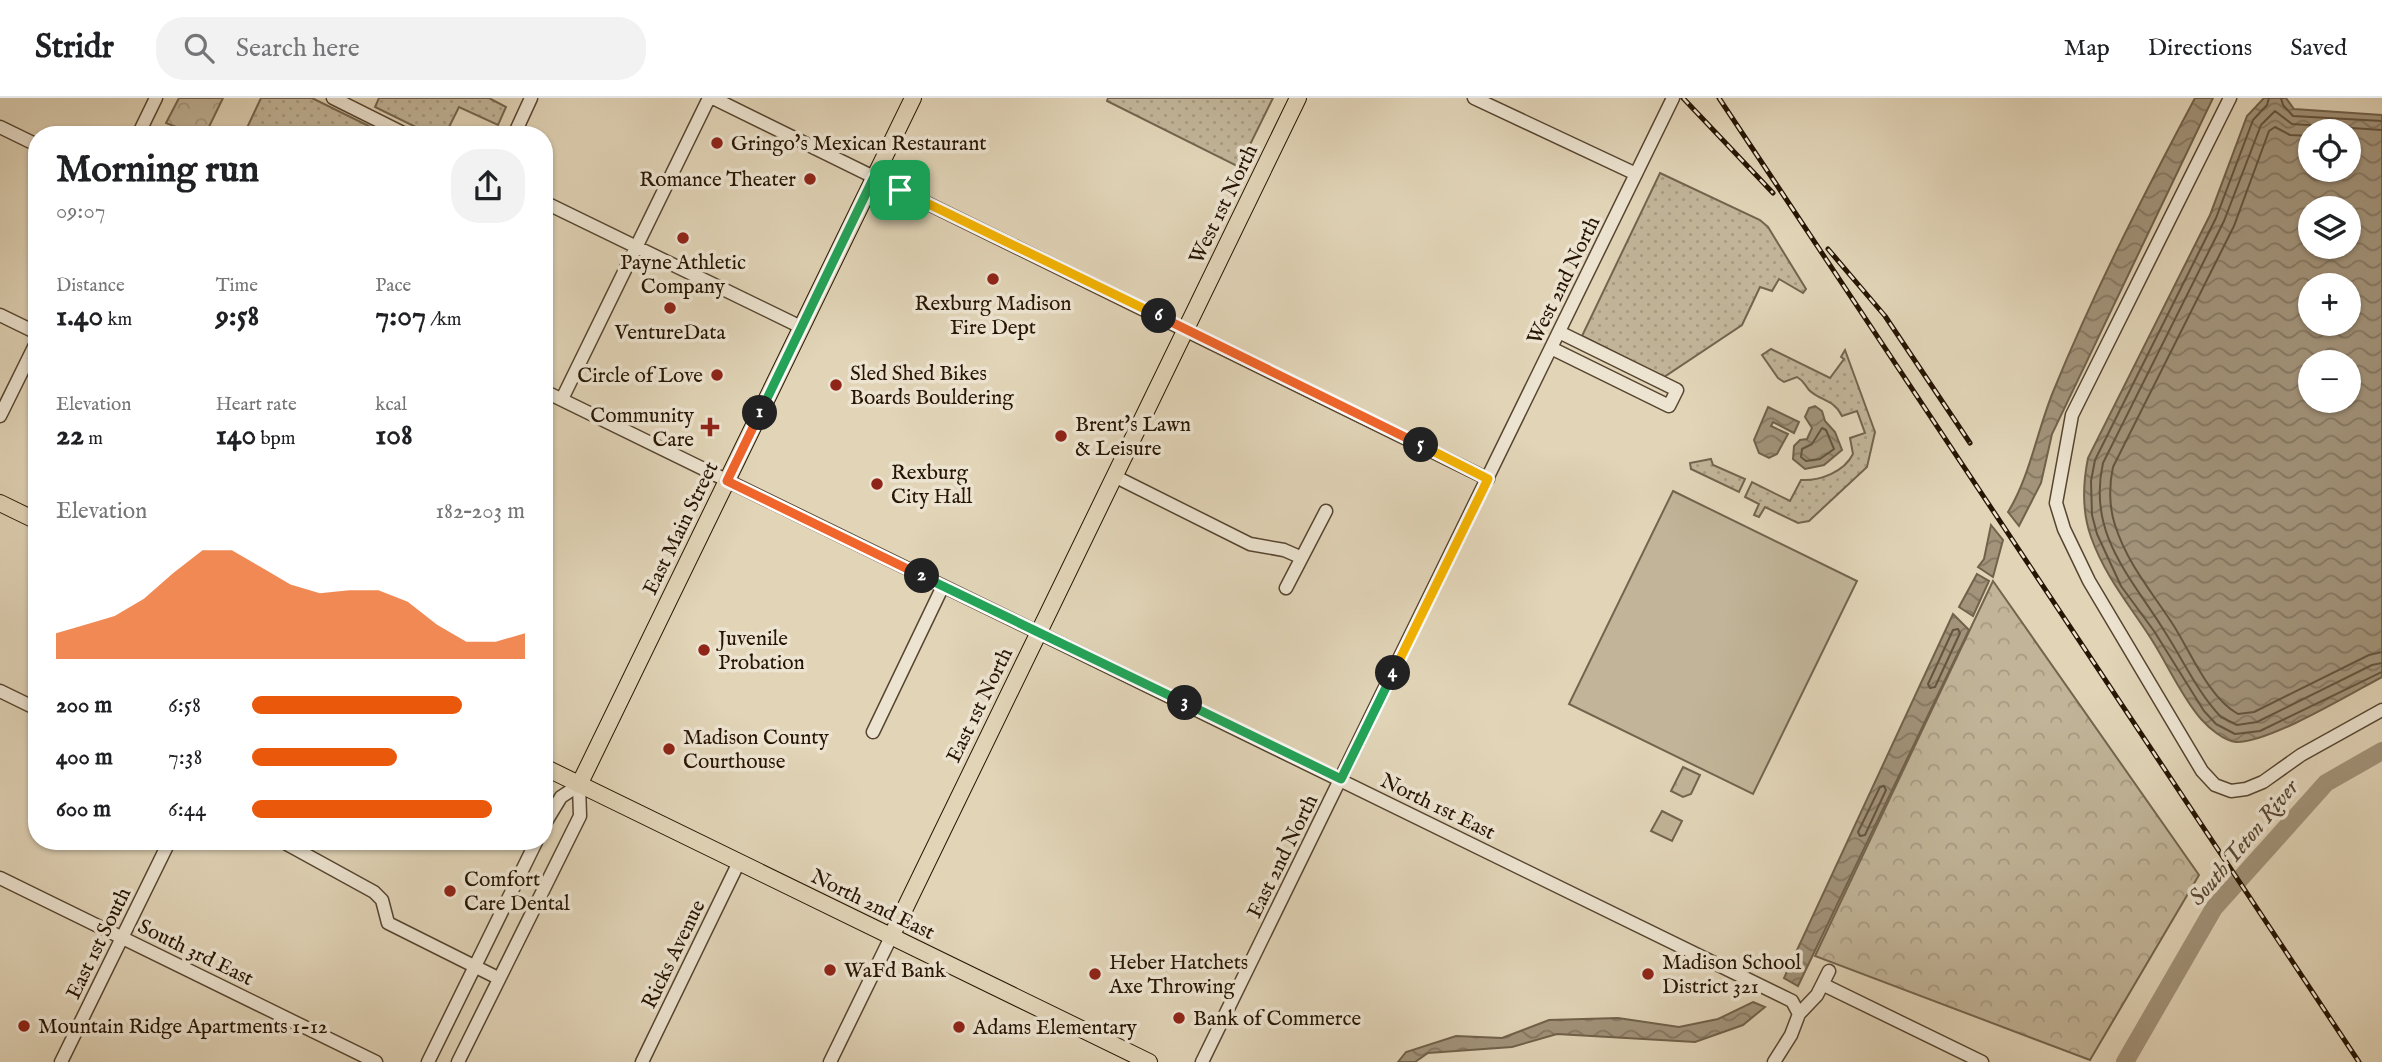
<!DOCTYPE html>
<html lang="en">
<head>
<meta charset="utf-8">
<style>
	:root { --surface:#fff; --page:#f2f2f2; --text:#202124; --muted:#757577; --line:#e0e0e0; --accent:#ea580c }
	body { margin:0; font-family:"IM FELL English",serif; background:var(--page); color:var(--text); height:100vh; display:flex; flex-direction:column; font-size:26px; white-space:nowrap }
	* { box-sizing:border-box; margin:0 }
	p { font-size:23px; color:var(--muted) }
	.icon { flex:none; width:38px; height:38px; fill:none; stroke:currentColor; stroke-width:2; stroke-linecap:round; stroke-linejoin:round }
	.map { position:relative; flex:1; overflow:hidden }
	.drawer { position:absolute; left:28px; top:28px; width:525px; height:724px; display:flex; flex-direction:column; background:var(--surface); border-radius:28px; box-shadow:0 2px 5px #0004 }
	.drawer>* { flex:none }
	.tools { position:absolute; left:2298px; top:21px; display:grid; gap:14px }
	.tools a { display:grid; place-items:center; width:63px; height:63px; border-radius:50%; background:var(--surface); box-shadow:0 2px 5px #0004; font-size:35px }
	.pin { position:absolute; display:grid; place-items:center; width:60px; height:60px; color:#fff; margin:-30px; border-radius:14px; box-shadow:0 4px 10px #0006 }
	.km { position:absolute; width:35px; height:35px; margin:-18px; border-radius:50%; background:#222; color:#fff; font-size:19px; line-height:35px; text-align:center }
	.round { display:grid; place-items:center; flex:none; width:74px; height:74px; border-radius:28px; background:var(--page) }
	.head { display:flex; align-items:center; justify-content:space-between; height:119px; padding:0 28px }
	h1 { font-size:38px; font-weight:800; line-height:52px }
	.metrics { display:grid; grid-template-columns:repeat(3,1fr); gap:10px; height:119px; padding:7px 28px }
	.metrics div { display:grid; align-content:center }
	.metrics b { font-size:30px; font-weight:800 }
	.metrics small { font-size:19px; font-weight:400 }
	.metrics p { font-size:19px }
	.chart { height:196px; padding:14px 28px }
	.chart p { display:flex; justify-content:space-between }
	.chart svg { width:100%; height:126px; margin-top:7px; fill:var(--accent); opacity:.7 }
	ul { padding:0 28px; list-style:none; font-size:23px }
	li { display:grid; grid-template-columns:112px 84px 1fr; align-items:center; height:52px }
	li i { height:18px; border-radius:9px; background:var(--accent) }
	header { display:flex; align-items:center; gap:42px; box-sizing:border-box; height:98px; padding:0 35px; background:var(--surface); border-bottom:2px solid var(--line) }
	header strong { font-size:33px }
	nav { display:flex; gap:38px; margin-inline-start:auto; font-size:24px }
	.search { width:490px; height:63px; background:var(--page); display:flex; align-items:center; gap:18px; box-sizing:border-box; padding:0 24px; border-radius:28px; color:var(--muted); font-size:26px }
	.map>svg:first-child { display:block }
	.grass { fill:url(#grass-dots); stroke:#74644e; stroke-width:2 }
	.park { fill:url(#park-crowns); stroke:#74644e; stroke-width:2 }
	.pitch { fill:#c1b498; stroke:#74644e; stroke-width:2 }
	.water { fill:url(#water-waves); stroke:#71614a; stroke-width:2; fill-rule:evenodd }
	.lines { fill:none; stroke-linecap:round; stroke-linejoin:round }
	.shore { stroke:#64543e; stroke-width:2 }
	.river { stroke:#a2937a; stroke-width:18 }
	.minor-casing { stroke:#564530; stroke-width:15 }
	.major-casing { stroke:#271503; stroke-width:18 }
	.minor { stroke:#ece3d0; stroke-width:12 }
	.major { stroke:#e1d4b7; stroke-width:16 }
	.rail-casing { stroke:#271503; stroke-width:5 }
	.rail { stroke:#ece3d0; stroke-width:2.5; stroke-dasharray:8; stroke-linecap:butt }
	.split-1-casing { stroke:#fff; stroke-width:14 }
	.split-2-casing { stroke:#fff; stroke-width:14 }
	.split-3-casing { stroke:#fff; stroke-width:14 }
	.split-4-casing { stroke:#fff; stroke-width:14 }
	.split-5-casing { stroke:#fff; stroke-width:14 }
	.split-6-casing { stroke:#fff; stroke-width:14 }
	.split-7-casing { stroke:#fff; stroke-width:14 }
	.split-1 { stroke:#22a559; stroke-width:9 }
	.split-2 { stroke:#f0652b; stroke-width:9 }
	.split-3 { stroke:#22a559; stroke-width:9 }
	.split-4 { stroke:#22a559; stroke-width:9 }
	.split-5 { stroke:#f5b400; stroke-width:9 }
	.split-6 { stroke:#f0652b; stroke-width:9 }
	.split-7 { stroke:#f5b400; stroke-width:9 }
	.poi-dot { fill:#8f2418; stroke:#ece3d0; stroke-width:2.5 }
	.labels { text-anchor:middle; stroke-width:7; stroke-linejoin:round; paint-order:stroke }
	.poi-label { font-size:21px; fill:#271503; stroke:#ece3d0; text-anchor:start }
	.street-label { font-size:21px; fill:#271503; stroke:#ece3d0 }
	.water-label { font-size:23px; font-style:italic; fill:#584733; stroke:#ece3d0 }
</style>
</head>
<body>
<header>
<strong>Stridr</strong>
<div class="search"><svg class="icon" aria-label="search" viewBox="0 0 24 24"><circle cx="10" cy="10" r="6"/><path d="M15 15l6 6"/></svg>Search here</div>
<nav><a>Map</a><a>Directions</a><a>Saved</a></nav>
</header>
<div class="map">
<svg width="2382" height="964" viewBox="0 0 2382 964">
	<defs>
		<pattern id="grass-dots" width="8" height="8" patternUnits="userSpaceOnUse" patternTransform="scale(1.75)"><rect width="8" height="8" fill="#c1b498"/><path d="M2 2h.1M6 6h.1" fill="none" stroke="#a69a81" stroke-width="1.8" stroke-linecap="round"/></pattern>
		<pattern id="park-crowns" width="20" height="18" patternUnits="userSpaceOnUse" patternTransform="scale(1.75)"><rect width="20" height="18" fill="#c1b498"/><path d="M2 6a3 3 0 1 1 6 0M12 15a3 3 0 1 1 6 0" fill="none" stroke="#a69a81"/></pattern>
		<pattern id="water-waves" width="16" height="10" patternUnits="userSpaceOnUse" patternTransform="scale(1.75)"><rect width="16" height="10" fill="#a2937a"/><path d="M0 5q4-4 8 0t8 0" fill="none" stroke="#847762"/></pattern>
	</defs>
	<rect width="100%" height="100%" fill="#e1d4b7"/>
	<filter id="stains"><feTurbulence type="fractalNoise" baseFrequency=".00286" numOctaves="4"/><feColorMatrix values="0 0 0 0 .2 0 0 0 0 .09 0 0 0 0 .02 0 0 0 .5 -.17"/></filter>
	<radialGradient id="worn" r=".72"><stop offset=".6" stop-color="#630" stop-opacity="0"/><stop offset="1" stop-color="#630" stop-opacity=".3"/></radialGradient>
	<path class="grass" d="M 261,0 L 312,0 L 387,37 L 251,37 L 245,34 Z
		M 379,0 L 489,0 L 506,9 L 498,27 L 459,9 L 445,37 L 432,37 L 375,9 Z
		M 1108,0 L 1273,0 L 1239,69 L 1107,3 Z
		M 1660,75 L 1760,122 L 1768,129 L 1806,191 L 1803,195 L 1779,181 L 1772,193 L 1760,189 L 1742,227 L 1664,279 L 1582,238 Z
		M 1771,251 L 1830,280 L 1844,261 L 1841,259 L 1845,252 L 1875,334 L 1867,369 L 1809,423 L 1798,425 L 1765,409 L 1759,419 L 1754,417 L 1759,406 L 1745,399 L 1752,384 L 1790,403 L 1801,382 C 1820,383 1844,374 1853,356 L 1850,340 L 1865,335 L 1857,313 L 1842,318 C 1834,301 1820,303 1809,292 C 1804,286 1804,283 1797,279 L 1784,284 L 1778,280 L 1762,257 Z
		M 1711,361 L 1713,367 L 1745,381 L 1739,394 L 1691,371 L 1690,365 Z"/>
	<path class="park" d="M 179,0 L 223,0 L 206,35 L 201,33 L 196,37 L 166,25 Z
		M 1993,483 L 2199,777 L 2090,962 L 1815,858 Z
		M 1683,669 L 1700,677 L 1691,696 L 1683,699 L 1671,693 Z"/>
	<path class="pitch" d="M 1673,393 L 1857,483 L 1753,696 L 1569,606 Z
		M 1662,713 L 1682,723 L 1672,743 L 1651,733 Z"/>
	<path class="water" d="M 2195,0 L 2213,0 L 2052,336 L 2041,385 L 2019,428 L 2008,414 C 2030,378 2037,333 2053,294 C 2094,193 2144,96 2195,0 Z
		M 2264,0 L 2286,0 L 2294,11 L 2382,17 L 2382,579 C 2350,596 2269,645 2236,644 C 2224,643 2209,630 2201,621 C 2181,598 2167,565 2150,539 C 2128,505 2105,478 2091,439 C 2082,414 2083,385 2088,360 L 2210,117 L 2247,18 ZM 2348,33 L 2348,72 L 2310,72 L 2310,33 ZM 2348,110 L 2348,149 L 2310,149 L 2310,110 ZM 2310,187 L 2348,187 L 2348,226 L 2310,226 ZM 2348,264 L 2348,303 L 2310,303 L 2310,264 Z
		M 1815,308 L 1822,313 L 1825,323 L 1835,334 L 1842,352 L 1824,367 L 1805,371 L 1793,361 L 1794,348 L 1800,342 L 1807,341 L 1812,330 L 1805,319 L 1809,310 Z
		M 1768,309 L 1799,324 L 1794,335 L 1773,324 L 1771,328 L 1788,336 L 1777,356 L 1769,360 L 1759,355 L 1754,342 Z
		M 1991,427 L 2003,442 L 1993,479 L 1978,469 L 1984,461 Z
		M 1977,476 L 1989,483 L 1973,518 L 1959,509 Z
		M 1953,516 L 1969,532 L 1798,888 L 1784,880 Z
		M 1753,904 L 1765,909 L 1743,927 L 1695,944 L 1557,936 L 1512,949 L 1428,955 L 1415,964 L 1398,964 L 1406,954 L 1456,938 L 1502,940 L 1549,922 L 1618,920 L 1679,929 L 1718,921 Z"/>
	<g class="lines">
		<path class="shore" d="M 2269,0 L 2267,7 L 2253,22 L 2216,120 L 2095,362 L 2091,383 L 2092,417 L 2097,436 L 2121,488 L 2154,533 L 2204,613 L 2216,626 L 2235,636 L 2260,633 L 2382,574
			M 2281,0 L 2283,7 L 2293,18 L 2382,23
			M 2382,32 L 2292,26 L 2275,13 L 2261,27 L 2224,123 L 2103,365 C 2087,436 2131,479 2165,534 C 2183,562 2198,595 2221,619 L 2237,627 L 2257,624 L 2372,567 L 2382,565
			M 2310,38 L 2290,37 L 2275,29 L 2269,33 L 2234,128 L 2113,369 C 2109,387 2109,409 2115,427 C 2127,465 2151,493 2172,525 C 2191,554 2208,599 2238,616 L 2254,614 L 2369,557 L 2382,554
			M 1822,330 L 1826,332 L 1834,351 L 1820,361 L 1806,363 L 1801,359 L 1802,351 L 1812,346 Z
			M 1958,531 L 1960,535 L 1935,589 L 1930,590 L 1928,586 L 1953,532 Z
			M 1884,688 L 1886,692 L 1865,737 L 1860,738 L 1858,734 L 1880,689 Z"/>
		<path class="river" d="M 2125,964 L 2214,810 L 2326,685 L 2382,653"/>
		<g class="minor-casing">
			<path id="minor" d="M 333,0 L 407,37
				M 713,0 L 1488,381
				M 1474,0 L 1636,76
				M 2230,0 L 2072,317 L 2056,405 L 2064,431 L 2089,483 L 2202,673 L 2215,687 L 2231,693 L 2246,691 L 2263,684 L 2301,657 L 2382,612
				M 0,29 L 37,47
				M 138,37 L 156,0
				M 514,37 L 531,0
				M 544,104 L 801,229
				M 0,217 L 37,235
				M 1551,250 L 1669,308 L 1677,292 L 1559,234
				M 544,293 L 1792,903 L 1799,916 L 1791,937 L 1774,964
				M 562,301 L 709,0
				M 0,318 L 37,243
				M 1114,378 L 1250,446 L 1284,452 L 1300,459
				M 1286,490 L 1326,413
				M 0,593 L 37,611
				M 873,634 L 943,488
				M 544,727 L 561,699 L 579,687
				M 283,744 L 374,794 L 382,802 L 388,825 L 498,880
				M 0,780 L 376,964
				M 1824,887 L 1982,964
				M 1799,916 L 1817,897 L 1829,873
				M 61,964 L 169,744
				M 428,964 L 536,744
				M 458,964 L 580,718 L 579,687
				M 642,964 L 739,764
				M 830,964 L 891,839
				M 1202,964 L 1673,0"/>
		</g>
		<g class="major-casing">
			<path id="major" d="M 0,405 L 37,423
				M 544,669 L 1149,964
				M 579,687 L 913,0
				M 891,839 L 1298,0"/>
		</g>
		<use href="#minor" class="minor"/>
		<use href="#major" class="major"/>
		<g class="rail-casing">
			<path id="rail" d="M 1683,0 L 1773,95
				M 1719,0 L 2359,964
				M 1828,151 L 1885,218 L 1970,345"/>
		</g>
		<use href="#rail" class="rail"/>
	</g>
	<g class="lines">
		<g class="split-1-casing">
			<path id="split-1" d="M 760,315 L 874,79 L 900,92"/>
		</g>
		<g class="split-2-casing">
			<path id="split-2" d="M 760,315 L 727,383 L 922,478"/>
		</g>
		<g class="split-3-casing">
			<path id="split-3" d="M 922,478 L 1185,605"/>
		</g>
		<g class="split-4-casing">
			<path id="split-4" d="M 1185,605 L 1341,681 L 1393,575"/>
		</g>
		<g class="split-5-casing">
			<path id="split-5" d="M 1393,575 L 1488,381 L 1421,347"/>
		</g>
		<g class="split-6-casing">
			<path id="split-6" d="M 1159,218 L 1421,347"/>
		</g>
		<g class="split-7-casing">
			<path id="split-7" d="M 900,92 L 1159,218"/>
		</g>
		<use href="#split-1" class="split-1"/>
		<use href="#split-2" class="split-2"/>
		<use href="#split-3" class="split-3"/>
		<use href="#split-4" class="split-4"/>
		<use href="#split-5" class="split-5"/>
		<use href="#split-6" class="split-6"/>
		<use href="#split-7" class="split-7"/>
	</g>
	<g class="poi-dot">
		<circle cx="717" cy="45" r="7"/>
		<circle cx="810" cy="81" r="7"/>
		<circle cx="683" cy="140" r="7"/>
		<circle cx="993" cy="181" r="7"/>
		<circle cx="670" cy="210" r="7"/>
		<circle cx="717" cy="277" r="7"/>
		<circle cx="836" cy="287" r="7"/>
		<path d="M706.5 318.5h7v7h7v7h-7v7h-7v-7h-7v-7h7z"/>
		<circle cx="1061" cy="338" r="7"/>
		<circle cx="877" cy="386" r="7"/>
		<circle cx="704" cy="552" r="7"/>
		<circle cx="669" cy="651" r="7"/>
		<circle cx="450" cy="793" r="7"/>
		<circle cx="830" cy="872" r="7"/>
		<circle cx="1095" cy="876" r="7"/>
		<circle cx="1648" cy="876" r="7"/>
		<circle cx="1179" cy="920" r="7"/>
		<circle cx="24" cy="928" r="7"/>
		<circle cx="959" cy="929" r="7"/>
	</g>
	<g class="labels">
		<g class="poi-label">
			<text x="731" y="52">Gringo's Mexican Restaurant</text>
			<text x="796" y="88" text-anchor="end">Romance Theater</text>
			<text x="683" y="171" text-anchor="middle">Payne Athletic<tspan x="683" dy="24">Company</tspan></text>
			<text x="993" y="212" text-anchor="middle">Rexburg Madison<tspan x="993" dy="24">Fire Dept</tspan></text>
			<text x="670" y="241" text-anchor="middle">VentureData</text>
			<text x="850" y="282">Sled Shed Bikes<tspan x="850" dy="24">Boards Bouldering</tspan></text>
			<text x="703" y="284" text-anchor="end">Circle of Love</text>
			<text x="694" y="324" text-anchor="end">Community<tspan x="694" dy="24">Care</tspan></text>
			<text x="1075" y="333">Brent's Lawn<tspan x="1075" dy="24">&amp; Leisure</tspan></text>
			<text x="891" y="381">Rexburg<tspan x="891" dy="24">City Hall</tspan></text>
			<text x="718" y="547">Juvenile<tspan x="718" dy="24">Probation</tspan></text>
			<text x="683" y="646">Madison County<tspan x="683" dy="24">Courthouse</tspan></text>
			<text x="464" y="788">Comfort<tspan x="464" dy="24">Care Dental</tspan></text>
			<text x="1109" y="871">Heber Hatchets<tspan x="1109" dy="24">Axe Throwing</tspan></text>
			<text x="1662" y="871">Madison School<tspan x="1662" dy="24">District 321</tspan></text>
			<text x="844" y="879">WaFd Bank</text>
			<text x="1193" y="927">Bank of Commerce</text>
			<text x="38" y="935">Mountain Ridge Apartments 1-12</text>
			<text x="973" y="936">Adams Elementary</text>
		</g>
		<g class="street-label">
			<text transform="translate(1223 106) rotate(-64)" y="7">West 1st North</text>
			<text transform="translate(1563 182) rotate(-64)" y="7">West 2nd North</text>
			<text transform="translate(680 430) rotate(-64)" y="7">East Main Street</text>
			<text transform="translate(979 607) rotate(-64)" y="7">East 1st North</text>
			<text transform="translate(1438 708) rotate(26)" y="7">North 1st East</text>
			<text transform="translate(1282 758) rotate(-64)" y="7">East 2nd North</text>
			<text transform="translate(873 806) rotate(26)" y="7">North 2nd East</text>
			<text transform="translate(98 845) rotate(-64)" y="7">East 1st South</text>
			<text transform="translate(196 854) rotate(26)" y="7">South 3rd East</text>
			<text transform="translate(673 856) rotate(-64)" y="7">Ricks Avenue</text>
		</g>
		<g class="water-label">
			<text transform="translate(2243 744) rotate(-50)" y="8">South Teton River</text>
		</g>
	</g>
	<rect width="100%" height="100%" filter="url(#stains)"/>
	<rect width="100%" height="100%" fill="url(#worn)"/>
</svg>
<div class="tools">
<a><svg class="icon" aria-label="locate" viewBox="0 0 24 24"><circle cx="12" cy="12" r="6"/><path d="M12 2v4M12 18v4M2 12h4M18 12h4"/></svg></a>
<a><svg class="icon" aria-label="layers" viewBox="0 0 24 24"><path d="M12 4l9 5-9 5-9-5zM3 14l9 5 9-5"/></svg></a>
<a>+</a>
<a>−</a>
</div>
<div class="pin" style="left:900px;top:92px;background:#1e9e55"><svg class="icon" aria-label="arrive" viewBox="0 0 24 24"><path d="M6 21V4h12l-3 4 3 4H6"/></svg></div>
<b class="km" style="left:760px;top:315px">1</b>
<b class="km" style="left:922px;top:478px">2</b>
<b class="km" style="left:1185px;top:605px">3</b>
<b class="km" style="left:1393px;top:575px">4</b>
<b class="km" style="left:1421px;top:347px">5</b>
<b class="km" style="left:1159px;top:218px">6</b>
<section class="drawer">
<div class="head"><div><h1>Morning run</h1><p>09:07</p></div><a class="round"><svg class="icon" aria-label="share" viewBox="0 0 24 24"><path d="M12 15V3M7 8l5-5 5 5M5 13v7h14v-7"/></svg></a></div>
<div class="metrics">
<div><p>Distance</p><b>1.40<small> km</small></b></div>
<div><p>Time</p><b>9:58</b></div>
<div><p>Pace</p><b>7:07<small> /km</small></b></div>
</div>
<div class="metrics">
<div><p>Elevation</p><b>22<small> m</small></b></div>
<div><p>Heart rate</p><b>140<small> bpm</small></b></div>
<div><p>kcal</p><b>108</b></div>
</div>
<div class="chart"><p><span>Elevation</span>182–203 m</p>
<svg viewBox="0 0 160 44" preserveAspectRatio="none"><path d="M0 44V35L10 32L20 29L30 23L40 14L50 6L60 6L70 12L80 18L90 21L100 20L110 20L120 24L130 32L140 38L150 38L160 35V44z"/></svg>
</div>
<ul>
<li><b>200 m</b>6:58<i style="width:77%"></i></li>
<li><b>400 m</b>7:38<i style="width:53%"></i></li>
<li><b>600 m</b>6:44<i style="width:88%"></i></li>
</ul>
</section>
</div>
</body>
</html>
